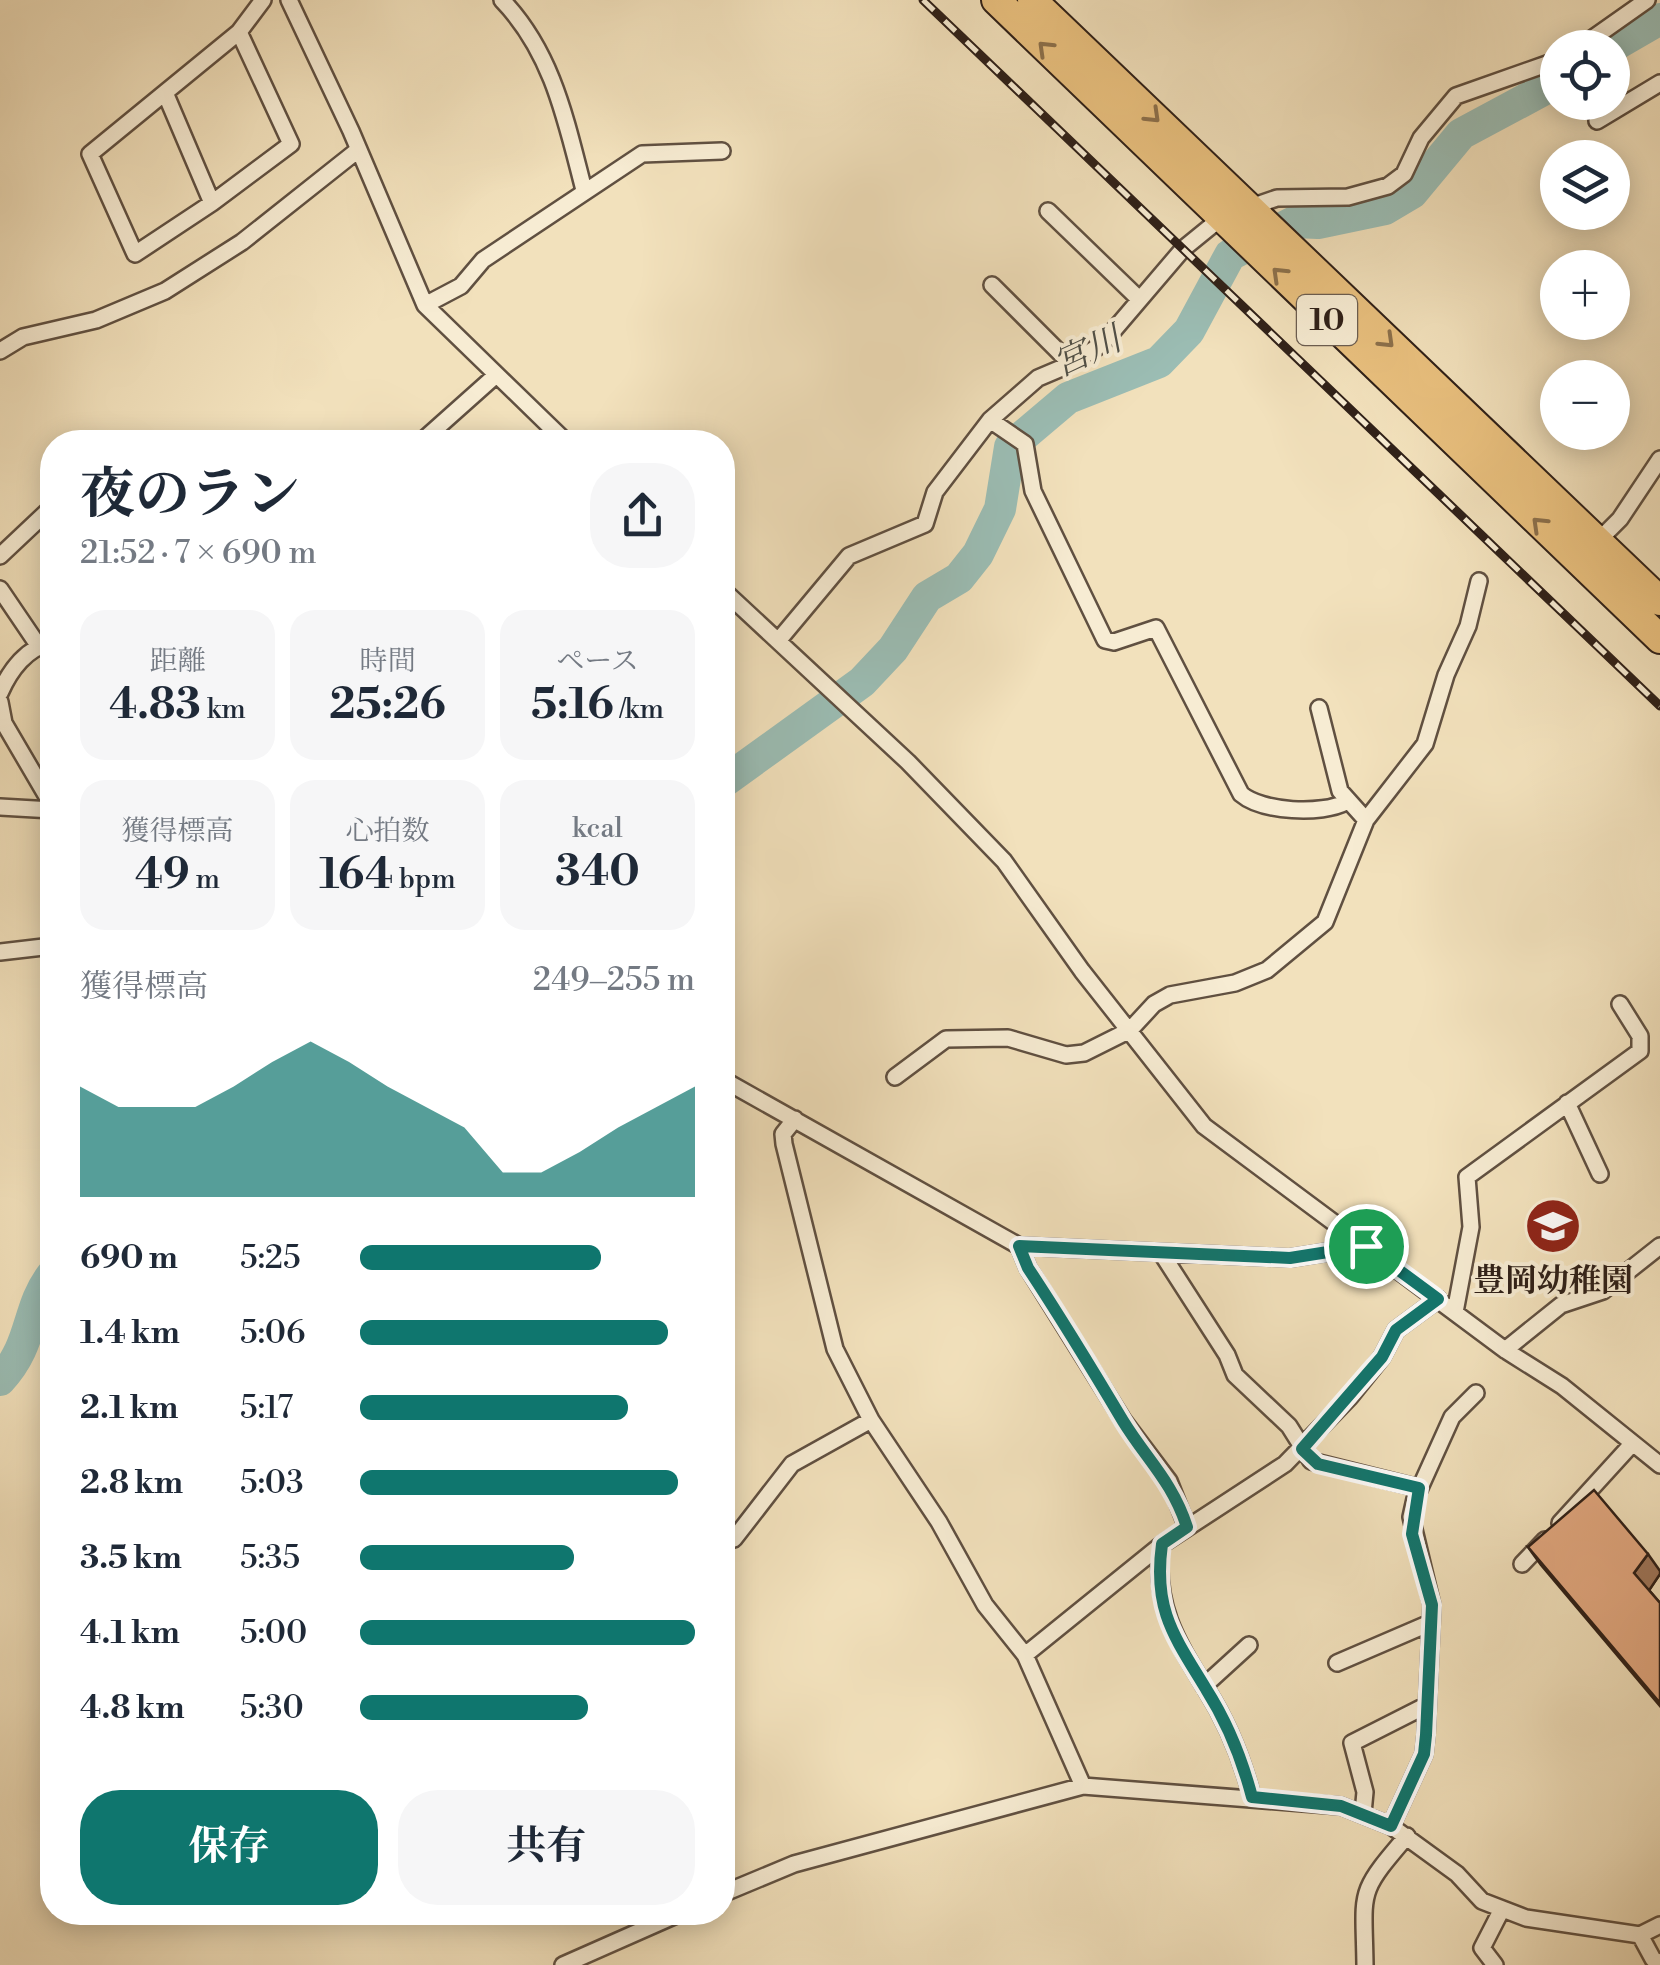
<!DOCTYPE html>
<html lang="ja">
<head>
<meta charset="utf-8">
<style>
	:root { --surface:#fff; --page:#f6f6f7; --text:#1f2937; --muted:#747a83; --accent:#0f766e }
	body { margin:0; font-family:"Libre Bodoni","Noto Serif JP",serif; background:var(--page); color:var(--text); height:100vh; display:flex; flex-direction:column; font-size:38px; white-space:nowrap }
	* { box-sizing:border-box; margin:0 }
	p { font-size:32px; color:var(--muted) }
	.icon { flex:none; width:55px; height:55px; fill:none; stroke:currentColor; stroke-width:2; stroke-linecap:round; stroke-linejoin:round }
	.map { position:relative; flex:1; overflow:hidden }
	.sheet { position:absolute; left:40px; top:430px; width:695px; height:1495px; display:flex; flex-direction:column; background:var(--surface); border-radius:40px; box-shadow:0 5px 25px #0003 }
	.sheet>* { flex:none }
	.tools { position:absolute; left:1540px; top:30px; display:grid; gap:20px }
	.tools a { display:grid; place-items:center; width:90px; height:90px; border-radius:50%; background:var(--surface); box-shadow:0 5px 25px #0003; font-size:50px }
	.pin { position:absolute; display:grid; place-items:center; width:85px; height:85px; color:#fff; margin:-42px; border:5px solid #fff; border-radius:50%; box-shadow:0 2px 10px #0007 }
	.round { display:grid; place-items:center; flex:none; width:105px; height:105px; border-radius:40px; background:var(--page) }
	.summary { display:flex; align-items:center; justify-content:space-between; height:170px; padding:0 40px }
	h1 { font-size:55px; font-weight:700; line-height:75px }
	.metrics { display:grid; grid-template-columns:repeat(3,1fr); gap:15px; height:170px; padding:10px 40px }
	.metrics div { display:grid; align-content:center; border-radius:25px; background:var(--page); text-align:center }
	.metrics b { font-size:42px; font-weight:700 }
	.metrics small { font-size:28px; font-weight:400 }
	.metrics p { font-size:28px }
	.chart { height:280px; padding:20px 40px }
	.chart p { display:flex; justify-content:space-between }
	.chart svg { width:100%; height:180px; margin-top:10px; fill:var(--accent); opacity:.7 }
	.button { display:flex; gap:20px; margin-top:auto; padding:20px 40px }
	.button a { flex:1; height:115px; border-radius:40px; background:var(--accent); color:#fff; font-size:40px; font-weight:700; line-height:115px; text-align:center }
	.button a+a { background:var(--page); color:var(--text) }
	ul { padding:0 40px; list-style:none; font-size:32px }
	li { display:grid; grid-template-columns:160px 120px 1fr; align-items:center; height:75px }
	li i { height:25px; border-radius:12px; background:var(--accent) }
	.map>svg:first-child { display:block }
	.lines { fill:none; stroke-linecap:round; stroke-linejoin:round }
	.river { stroke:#9bbdb4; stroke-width:32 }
	.street-casing { stroke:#605041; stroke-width:20 }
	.highway-casing { stroke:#2f2018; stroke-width:32 }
	.street { stroke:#f7ecd3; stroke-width:15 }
	.highway { stroke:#e9c07e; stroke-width:28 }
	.rail-casing { stroke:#2f2018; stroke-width:9 }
	.rail { stroke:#f7ecd3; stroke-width:5; stroke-dasharray:15; stroke-linecap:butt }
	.wall { fill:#c2906e; stroke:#2f2018; stroke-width:2.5 }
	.shaded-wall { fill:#9e765a; stroke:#2f2018; stroke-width:2.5 }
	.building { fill:#e2a880; stroke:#2f2018; stroke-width:2.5 }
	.oneway { stroke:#8c704b }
	.route-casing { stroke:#fff; stroke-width:20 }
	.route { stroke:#0f766e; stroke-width:12 }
	.labels { text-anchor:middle; stroke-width:8; stroke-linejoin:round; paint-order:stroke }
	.shield { fill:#f7ecd3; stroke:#6b5d50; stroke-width:2.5 }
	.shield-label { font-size:30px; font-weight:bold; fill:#2f2018 }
	.poi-label { font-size:32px; font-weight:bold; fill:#2f2018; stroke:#f7ecd3 }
	.water-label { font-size:35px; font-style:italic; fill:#4f4f47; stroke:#f7ecd3 }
</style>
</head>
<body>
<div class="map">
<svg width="1660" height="1965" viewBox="0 0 1660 1965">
	<rect width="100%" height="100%" fill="#f2e1bc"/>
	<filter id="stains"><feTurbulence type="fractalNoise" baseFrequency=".002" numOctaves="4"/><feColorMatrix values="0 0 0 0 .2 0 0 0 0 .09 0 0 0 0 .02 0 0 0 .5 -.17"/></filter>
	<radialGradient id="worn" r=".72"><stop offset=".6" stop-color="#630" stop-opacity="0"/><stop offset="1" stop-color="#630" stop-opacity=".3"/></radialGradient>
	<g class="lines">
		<path class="river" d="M 1610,48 L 1660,19
			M 722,783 L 862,682 L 893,649 L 927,597 L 959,578 L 978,554 L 1000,509 L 1010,447 L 1068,398 L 1159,362 L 1189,331 L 1230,255 L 1294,222 L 1318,223 L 1385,209 L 1412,193 L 1461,134 L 1558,82
			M 0,1380 C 34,1344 26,1308 52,1275"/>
		<g class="street-casing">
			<path id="street" d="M 289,0 L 351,131 L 425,305 L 566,442
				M 502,0 C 553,53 566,121 584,190
				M 239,32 L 291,144 L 212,203 L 135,254 L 90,154 L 239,32 L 263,0
				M 1579,48 L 1647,0
				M 166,95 L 212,203
				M 1597,121 L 1660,83
				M 1248,208 L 1277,198 L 1348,197 L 1388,186 L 1404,174 L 1421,138 L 1456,96 L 1558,60
				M 1048,211 L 1138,298
				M 992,285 L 1071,364
				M 425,305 L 461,286 L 483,260 L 642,154 L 722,151
				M 0,351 L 23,337 L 96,320 L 165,291 L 242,242 L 358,150
				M 990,420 L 1025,444 L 1033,491 L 1105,640 L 1114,642 L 1156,628 L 1241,794 C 1262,812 1322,815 1346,802
				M 421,442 L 495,376
				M 1595,544 L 1620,519 L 1660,459
				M 0,556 L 52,507
				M 0,589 L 38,645
				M 722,589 L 908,762 L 1004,861 L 1082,971 L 1204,1126 L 1505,1350 L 1562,1386 L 1660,1465
				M 778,641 L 849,556 L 925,524 L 935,492 L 990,420 L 1038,378 L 1071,364 L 1102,344 L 1183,249 L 1226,214
				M 0,693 C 10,670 27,647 52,643
				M 0,702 L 4,723 L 52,805
				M 1319,708 L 1340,791 L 1366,820
				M 0,807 L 52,810
				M 0,952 L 52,946
				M 895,1077 L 946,1039 L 1008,1038 L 1066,1055 L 1084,1053 L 1130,1030 L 1154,1004 L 1170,995 L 1235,983 L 1267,970 L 1325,922 L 1366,820 L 1425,744 L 1446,675 L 1468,626 L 1479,581
				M 722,1079 L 1019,1246 L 1290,1258 L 1366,1246
				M 1567,1103 L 1600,1174
				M 795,1119 L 783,1134 L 784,1144 L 835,1349 L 871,1420 L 939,1522 L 985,1605 L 1025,1655 L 1083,1786
				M 1019,1246 L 1028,1268 L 1123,1420 L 1169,1481 L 1187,1527
				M 1162,1254 L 1227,1355 L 1235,1375 L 1289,1426 L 1311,1461 L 1419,1488
				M 1455,1312 L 1471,1227 L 1467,1177 L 1640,1051 L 1640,1036 L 1620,1004
				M 1505,1350 L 1561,1305 L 1603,1291 L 1660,1246
				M 1560,1523 L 1632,1444
				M 734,1539 L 792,1464 L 871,1420
				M 1161,1545 C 1154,1605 1176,1640 1206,1689 C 1227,1722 1242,1759 1252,1797
				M 1522,1564 L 1545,1540
				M 1025,1655 L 1161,1545 L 1285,1464 L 1350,1397 L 1382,1357 L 1396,1330 L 1438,1299
				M 1337,1663 L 1430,1623
				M 1204,1686 L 1249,1645
				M 1363,1813 L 1365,1792 L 1352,1743 L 1427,1705
				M 1391,1826 L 1424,1754 L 1426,1735 L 1432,1605 L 1411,1517 L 1415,1499 L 1452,1417 L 1476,1393
				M 722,1894 L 794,1864 L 1083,1786 L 1341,1806 L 1391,1826 L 1457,1874 L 1482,1901 L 1526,1918 L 1640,1935 L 1660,1925
				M 1640,1935 L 1653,1959 L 1660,1963
				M 563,1965 L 683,1912
				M 1365,1965 C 1364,1890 1356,1895 1407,1836
				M 1495,1965 L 1482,1948 L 1502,1909"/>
		</g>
		<g class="highway-casing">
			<path id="highway" d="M 996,0 L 1660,639
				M 1032,0 L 1660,601"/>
		</g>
		<use href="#street" class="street"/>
		<use href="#highway" class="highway"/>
		<g class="rail-casing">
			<path id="rail" d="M 923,0 L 1660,706"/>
		</g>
		<use href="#rail" class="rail"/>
	</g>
	<path class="wall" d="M 1528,1547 L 1660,1574 L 1649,1590 L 1660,1603 L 1660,1706 L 1541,1565 Z"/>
	<path class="shaded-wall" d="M 1648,1554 L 1660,1571 L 1660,1574 L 1648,1592 L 1634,1573 Z"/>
	<path class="building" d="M 1594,1490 L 1648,1554 L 1634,1573 L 1660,1603 L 1660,1703 L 1528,1547 Z"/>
	<defs><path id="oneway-chevron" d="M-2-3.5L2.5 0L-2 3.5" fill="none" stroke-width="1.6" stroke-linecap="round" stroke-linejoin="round" transform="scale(2.5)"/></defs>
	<g class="oneway">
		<use href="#oneway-chevron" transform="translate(1045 48) rotate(-136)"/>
		<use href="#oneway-chevron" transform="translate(1153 116) rotate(44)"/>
		<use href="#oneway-chevron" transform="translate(1279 274) rotate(-136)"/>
		<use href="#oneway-chevron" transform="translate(1387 341) rotate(44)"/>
		<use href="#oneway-chevron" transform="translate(1539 524) rotate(-136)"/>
	</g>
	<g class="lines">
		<g class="route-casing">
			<path id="route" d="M 1019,1246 L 1290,1258 L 1366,1246 L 1438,1299 L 1396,1330 L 1382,1357 L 1302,1449 L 1318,1464 L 1419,1488 L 1412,1534 L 1432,1605 L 1426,1735 L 1424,1754 L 1391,1826 L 1341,1806 L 1252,1797 C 1242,1759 1227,1722 1206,1689 C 1174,1636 1153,1610 1162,1544 L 1187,1527 C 1172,1481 1147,1460 1123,1421 C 1092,1369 1061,1318 1028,1268 Z"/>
		</g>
		<use href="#route" class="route"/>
	</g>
	<defs>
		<g id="school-disc" transform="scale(2.875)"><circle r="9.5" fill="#8f2418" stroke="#f7ecd3"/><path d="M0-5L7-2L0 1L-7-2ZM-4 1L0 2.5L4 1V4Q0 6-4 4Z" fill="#fff"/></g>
	</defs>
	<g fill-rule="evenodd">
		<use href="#school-disc" x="1553" y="1226"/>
	</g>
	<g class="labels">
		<rect class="shield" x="1297" y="295" width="60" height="50" rx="8"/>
		<g class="shield-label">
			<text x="1327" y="330">10</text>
		</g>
		<g class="poi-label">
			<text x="1553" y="1291">豊岡幼稚園</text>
		</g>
		<g class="water-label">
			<text transform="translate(1087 351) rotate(-25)" y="12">宮川</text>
		</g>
	</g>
	<rect width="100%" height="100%" filter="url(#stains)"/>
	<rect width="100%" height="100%" fill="url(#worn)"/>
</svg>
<div class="tools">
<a><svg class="icon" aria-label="locate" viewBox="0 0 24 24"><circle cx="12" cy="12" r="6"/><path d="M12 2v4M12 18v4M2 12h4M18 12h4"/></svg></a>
<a><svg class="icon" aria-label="layers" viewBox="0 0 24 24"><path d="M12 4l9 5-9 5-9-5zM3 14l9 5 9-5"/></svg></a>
<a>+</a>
<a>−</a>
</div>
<div class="pin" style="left:1366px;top:1246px;background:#1e9e55"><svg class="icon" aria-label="arrive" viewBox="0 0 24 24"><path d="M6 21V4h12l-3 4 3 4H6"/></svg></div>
<section class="sheet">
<div class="summary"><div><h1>夜のラン</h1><p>21:52 · 7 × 690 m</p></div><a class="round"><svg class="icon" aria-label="share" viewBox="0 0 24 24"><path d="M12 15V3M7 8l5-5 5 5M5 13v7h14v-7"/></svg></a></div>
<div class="metrics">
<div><p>距離</p><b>4.83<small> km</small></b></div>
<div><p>時間</p><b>25:26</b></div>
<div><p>ペース</p><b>5:16<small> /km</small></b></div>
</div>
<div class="metrics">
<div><p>獲得標高</p><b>49<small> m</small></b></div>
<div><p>心拍数</p><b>164<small> bpm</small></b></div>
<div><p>kcal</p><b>340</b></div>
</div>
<div class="chart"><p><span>獲得標高</span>249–255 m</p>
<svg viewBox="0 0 160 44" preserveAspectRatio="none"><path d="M0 44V17L10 22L20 22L30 22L40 17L50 11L60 6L70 11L80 17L90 22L100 27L110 38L120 38L130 33L140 27L150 22L160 17V44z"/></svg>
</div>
<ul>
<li><b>690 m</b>5:25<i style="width:72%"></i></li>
<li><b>1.4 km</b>5:06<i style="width:92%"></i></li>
<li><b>2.1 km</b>5:17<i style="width:80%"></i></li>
<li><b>2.8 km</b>5:03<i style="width:95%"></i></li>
<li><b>3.5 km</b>5:35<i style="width:64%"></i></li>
<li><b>4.1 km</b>5:00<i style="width:100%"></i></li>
<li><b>4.8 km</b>5:30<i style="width:68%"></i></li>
</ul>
<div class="button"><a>保存</a><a>共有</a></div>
</section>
</div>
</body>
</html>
